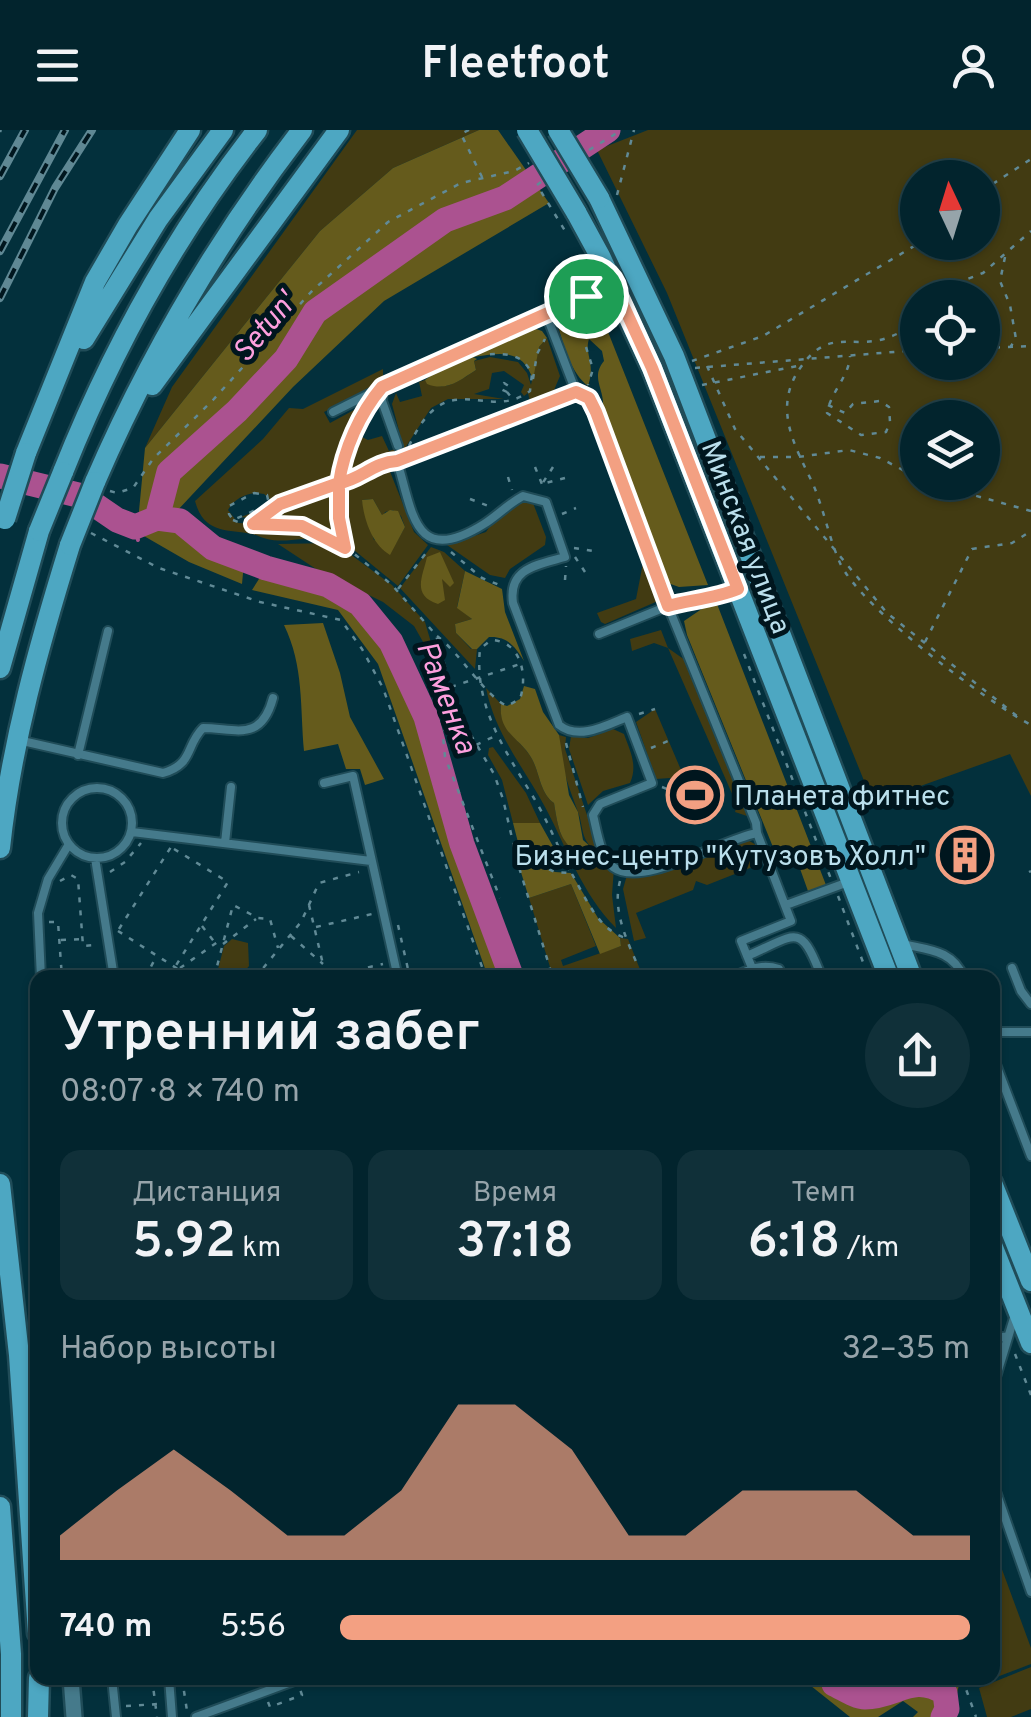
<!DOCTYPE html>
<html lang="ru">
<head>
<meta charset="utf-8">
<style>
	:root { --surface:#02242d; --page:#103039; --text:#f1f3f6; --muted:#96a4aa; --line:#234149; --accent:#f3a082 }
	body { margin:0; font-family:Overpass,sans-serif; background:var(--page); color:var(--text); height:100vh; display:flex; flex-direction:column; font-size:38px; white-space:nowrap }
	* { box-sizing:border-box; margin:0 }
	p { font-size:32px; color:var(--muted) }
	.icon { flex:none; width:55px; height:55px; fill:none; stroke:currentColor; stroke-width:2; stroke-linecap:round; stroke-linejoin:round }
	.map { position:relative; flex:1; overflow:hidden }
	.side { position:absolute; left:30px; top:840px; width:970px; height:715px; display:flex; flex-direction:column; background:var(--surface); border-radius:20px; box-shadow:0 2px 8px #0004,0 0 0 2px var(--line) }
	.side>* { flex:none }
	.needle { width:65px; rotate:356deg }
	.tools { position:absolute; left:900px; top:30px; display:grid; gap:20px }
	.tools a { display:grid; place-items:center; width:100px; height:100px; border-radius:50%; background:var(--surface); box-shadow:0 2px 8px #0004,0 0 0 2px var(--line); font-size:50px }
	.pin { position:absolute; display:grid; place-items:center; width:85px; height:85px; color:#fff; margin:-42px; border:5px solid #fff; border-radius:50%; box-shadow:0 2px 10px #0007 }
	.round { display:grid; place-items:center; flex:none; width:105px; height:105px; border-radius:52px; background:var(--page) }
	.summary { display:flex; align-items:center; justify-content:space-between; height:170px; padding:0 30px }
	h1 { font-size:55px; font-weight:600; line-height:75px }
	.stats { display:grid; grid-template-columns:repeat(3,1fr); gap:15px; height:170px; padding:10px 30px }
	.stats div { display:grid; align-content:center; border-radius:20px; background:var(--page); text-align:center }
	.stats b { font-size:50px; font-weight:600 }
	.stats small { font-size:28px; font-weight:400 }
	.stats p { font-size:28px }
	.chart { height:280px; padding:20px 30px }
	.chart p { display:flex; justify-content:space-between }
	.chart svg { width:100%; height:180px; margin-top:10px; fill:var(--accent); opacity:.7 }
	ul { padding:0 30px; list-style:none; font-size:32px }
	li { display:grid; grid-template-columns:160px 120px 1fr; align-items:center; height:75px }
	li i { height:25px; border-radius:12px; background:var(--accent) }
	header { display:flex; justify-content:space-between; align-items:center; height:130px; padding:0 30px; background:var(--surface); font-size:45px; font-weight:600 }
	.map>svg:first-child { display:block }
	.green { fill:#423b12; fill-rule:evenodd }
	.forest { fill:#655b1c }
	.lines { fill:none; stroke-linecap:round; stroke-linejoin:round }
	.stream { stroke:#ab5290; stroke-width:4 }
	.river { stroke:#ab5290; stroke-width:25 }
	.service-casing { stroke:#204c58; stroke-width:12 }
	.minor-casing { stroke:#204c58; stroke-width:20 }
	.secondary-casing { stroke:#204c58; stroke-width:25 }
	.path { stroke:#618a96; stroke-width:2.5; stroke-dasharray:5 8; stroke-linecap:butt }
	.service { stroke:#457a8b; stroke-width:8 }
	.minor { stroke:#457a8b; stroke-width:15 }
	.secondary { stroke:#4da7c2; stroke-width:20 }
	.rail-casing { stroke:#5f8894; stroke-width:8 }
	.rail { stroke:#00161e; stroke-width:4; stroke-dasharray:11; stroke-linecap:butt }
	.secondary-bridge-casing { stroke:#204c58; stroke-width:25; stroke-linecap:butt }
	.secondary-bridge { stroke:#4da7c2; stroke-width:20 }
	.route-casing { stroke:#fff; stroke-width:20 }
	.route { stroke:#f3a082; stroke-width:12 }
	.labels { text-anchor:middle; stroke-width:10; stroke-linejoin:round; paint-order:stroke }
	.street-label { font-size:28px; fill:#badfec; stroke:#00161e }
	.poi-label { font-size:28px; fill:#badfec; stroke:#00161e; text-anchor:start }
	.water-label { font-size:30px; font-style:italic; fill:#fd9fde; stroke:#00161e }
</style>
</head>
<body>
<header><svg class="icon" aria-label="menu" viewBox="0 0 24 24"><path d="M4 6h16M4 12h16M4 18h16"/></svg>Fleetfoot<svg class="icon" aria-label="person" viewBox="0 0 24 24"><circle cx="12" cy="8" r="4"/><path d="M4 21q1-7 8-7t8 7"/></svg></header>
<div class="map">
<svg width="1031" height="1587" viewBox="0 0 1031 1587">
	<rect width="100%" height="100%" fill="#03303c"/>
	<path class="green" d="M 357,0 L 479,0 L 393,38 L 320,101 L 145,318 L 172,257 Z
		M 648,0 L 1031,0 L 1031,666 L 1010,624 L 873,673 L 667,163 L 597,20 ZM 918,48 L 982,48 L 982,112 L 918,112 ZM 918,168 L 982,168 L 982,232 L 918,232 ZM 918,288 L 982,288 L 982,352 L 918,352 Z
		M 547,208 L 560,246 L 554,260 L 530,272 L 528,263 L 524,266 L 521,262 L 524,255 L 504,241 L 492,243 L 489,259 L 474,264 L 504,269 L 448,269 L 431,278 L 405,318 L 345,347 L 358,305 L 368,310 L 382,306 L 389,321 L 403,316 L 392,274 L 396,263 L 400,272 L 422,266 L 419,252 L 425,250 C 443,265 460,250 476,240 L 474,231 L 490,227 L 518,232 L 527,243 L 531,255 L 539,217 Z
		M 383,239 L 383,253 L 324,282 L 330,293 L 365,274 L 335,350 L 276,373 L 255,389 L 241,387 L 268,376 L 270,369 L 264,364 C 250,361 235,367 228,380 L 238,393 L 302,396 L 323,407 C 305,408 283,413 267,409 C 262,408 257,405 252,404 C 226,399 204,404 195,371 L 263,309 L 289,278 L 303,279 Z
		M 389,331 L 389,339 L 414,402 L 428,415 L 398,456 L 349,416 L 345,402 L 343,360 L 348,352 ZM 373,369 L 383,387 L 385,382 L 393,380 L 401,386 L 405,397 L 396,413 L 374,410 L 362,370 Z
		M 329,359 L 333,362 L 338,408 L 308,395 L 269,388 L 276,380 Z
		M 528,371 L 533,373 L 546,407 L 545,415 L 510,439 L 505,448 L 490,445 L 447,415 L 486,402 L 494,390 L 520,372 Z
		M 335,413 L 392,455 L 425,492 L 439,540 L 414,496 L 383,472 L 316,439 L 278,414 Z
		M 431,417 L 444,422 L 465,441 L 457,477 L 472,489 L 455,494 L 456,503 L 471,519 L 477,519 L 475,539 L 400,458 Z
		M 643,433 L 658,471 L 605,494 L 601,492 L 597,483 L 636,469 Z
		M 661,500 L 668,518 L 685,530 L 747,686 L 735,682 L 737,675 L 668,518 L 654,513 L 632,521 L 630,509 Z
		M 486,558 L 501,574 C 498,601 522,610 532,629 C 540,644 540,663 554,673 C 560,709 560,708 587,733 L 592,718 C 581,708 583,695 578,682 C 569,657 559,633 559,605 L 566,607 L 565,619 L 602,730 L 614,738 L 612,765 L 616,798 C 582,764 567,718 545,677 C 523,636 495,604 486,558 Z
		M 655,579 L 684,647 L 656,649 L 636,592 Z
		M 613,599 L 624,604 C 630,621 638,635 630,653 L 603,661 L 588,675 L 569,619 L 571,606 L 588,608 Z
		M 493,617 L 526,663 L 540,693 L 513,693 L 502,650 L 488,625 L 489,618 Z
		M 746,709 L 758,716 L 765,732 L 707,755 L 696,751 L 693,760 L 636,783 L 646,808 L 634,811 L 623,759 L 627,745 L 640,747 Z
		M 571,754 L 596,816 L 561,830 L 563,836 L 621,816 L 620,808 L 628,809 L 643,847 L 594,847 L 590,839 L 592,847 L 553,847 L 529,768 Z
		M 232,809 L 248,813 L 249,836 L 240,847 L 216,847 L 224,816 Z
		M 993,1415 L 1031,1518 L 1031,1534 L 973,1556 L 970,1548 L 992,1548 Z
		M 1031,1537 L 1031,1579 L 1011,1587 L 987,1587 L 979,1558 Z"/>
	<path class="forest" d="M 479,0 L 498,0 L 549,73 L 384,171 L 293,257 L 176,382 L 245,422 L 242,454 L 189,432 L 137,402 L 145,318 L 320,101 L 393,38 Z
		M 597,174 L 708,455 L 679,457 L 665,452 L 603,278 C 605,259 590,248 604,231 L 602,221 L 589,209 C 584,224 596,233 588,256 C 571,243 564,217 558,196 L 562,188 Z
		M 533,198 L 542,201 L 547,208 L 539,217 L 533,250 C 523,218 501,223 473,227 L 477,229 L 474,231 L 476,240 C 460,250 447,262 427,254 L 425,250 C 455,227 496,206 533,198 Z
		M 373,369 L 382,385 L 390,380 L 398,381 L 405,397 L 390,425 C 372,414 364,390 362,370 Z
		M 440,422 L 454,453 L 450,457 L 442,449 L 445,470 L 438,474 C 411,465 423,446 427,427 Z
		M 266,438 C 298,447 332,452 358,474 C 419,524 439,638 461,710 C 475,757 494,802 512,847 L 488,847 L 378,534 L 338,480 L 252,460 Z
		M 465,441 L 502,459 L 505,482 L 524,531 C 515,516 507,506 489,507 L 477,519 L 472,519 L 456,503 L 455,494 L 472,489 L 457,478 Z
		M 709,474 L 717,474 L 826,755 L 808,761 L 794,722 L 777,727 L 687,505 L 684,491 Z
		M 323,493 L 340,543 L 350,587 L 384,649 L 365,655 L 360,639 L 346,639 L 338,614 L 304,621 C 300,577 304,536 284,495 Z
		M 524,556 L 535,559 L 543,582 L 559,605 L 569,665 L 578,682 L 583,710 L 592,718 L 593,726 L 586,734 C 561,708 560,710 554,673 C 540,663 540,644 532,629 C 521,608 498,604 501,574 L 507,576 L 520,569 Z
		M 513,693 L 540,693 L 564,736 L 559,739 L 520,720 Z
		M 515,723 L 555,742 L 571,743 L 598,788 L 620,808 L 621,816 L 600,824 L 571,754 L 529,768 Z
		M 801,1548 L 961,1548 L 952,1581 L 953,1587 L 913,1587 L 918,1582 L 903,1571 L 878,1587 L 850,1587 Z"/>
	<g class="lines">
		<path class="stream" d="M 135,397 L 138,410"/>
		<path class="river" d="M 0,346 L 82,366 L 117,390 L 135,397 L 157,388 L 169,342 L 237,281 L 286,229 L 315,182 L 445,90 L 505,68 L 608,0
			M 157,388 L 180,391 L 213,418 L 266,438 L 328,455 L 360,474 L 391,512 L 426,587 L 462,714 L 512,848
			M 833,1548 L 834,1554 C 843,1558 856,1567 865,1567 C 897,1567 912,1542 945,1563 L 947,1579 L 943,1587"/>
		<g class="service-casing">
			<path id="service" d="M 546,184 L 576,262 L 589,268 L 596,282 L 668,476 L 756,693 L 757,703 C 722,709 642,759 613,737 C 600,726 597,701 593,685 L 600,674 L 652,653 L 627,587 C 607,595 579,611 559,595 L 513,473 C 508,438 537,435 565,427 L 546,372 L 523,366 C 508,374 498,385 484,394 C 414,438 413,383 397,331 L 576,262
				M 333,282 L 383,257
				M 398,316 L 382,271 L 383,257 L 610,157
				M 599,504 L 668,476 L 734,461
				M 18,610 L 163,643 C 194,634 185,616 203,598 C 235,598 261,613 273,568
				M 78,625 L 108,501
				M 324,653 L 353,646 L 398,848
				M62 693a35 35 0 1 1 70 0a35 35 0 1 1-70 0Z
				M 132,702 L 371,731
				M 225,713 L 231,657
				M 95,728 L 114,848
				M 786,775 L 851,751
				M 902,814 C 929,820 953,820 964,848
				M 747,826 C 798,804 800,791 822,848
				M 752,838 L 741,811 L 791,791 L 757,703
				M 1012,838 L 1021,861 L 1031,874
				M 41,848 L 38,783 L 48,749 L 69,714
				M 731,848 C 748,840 761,833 779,839 L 783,848
				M 992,902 L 1031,902
				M 992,924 L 1031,1026
				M 992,1209 L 1008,1206
				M 992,1260 L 1014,1188
				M 992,1350 L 1031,1462
				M 112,1548 L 116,1587
				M 169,1548 L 172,1587
				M 196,1587 L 302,1548"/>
		</g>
		<g class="minor-casing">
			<path id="minor" d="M 30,1276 L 38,1312
				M 71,1548 L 74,1587"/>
		</g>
		<g class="secondary-casing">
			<path id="secondary" d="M 599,68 L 674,226 L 912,848
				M 576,82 L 600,126 L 652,238 L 889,848
				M 84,209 L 158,89 L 223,0
				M 152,255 L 339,0
				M 26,323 L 95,152 L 128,95 L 190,0
				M 63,342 C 112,219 176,104 257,0
				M 95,352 C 149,227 219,108 302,0
				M 0,538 L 39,401
				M 0,718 C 11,614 39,515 70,415
				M 992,1053 L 1031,1151
				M 0,1054 L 19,1225 L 38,1503
				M 992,1115 L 1031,1213
				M 0,1377 L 11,1524 L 11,1587
				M 38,1587 L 39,1548"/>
		</g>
		<path class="path" d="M 469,0 L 461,4 L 482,47
			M 0,2 L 1,0
			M 589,20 L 622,0
			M 541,52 L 537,55 L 567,104
			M 982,61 L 1031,29
			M 617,65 L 634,0
			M 1005,127 L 1000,151 L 1010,175 L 1016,209 L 1011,216
			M 935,168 L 952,155 L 983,143 L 1031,101
			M 918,189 C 910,195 901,203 892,206 C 855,222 832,196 803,234 C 771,276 794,314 813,354 C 824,380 829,408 840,433 C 861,478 986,571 1031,595
			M 586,217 L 593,239 L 588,255
			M 982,218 L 1031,216
			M 692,231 L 763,206 L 921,112
			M 707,236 L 735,299 L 887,483 L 1017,586
			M 695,238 L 918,220
			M 533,249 L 537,224 L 545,209
			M 702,255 L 802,235
			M 507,262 L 501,259 L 504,253 L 510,257 L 507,262 L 511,267
			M 828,275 L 845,283 L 853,274 L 880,271 L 889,277 L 890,292 L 886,302 L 861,305 L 827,283 C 831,261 849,247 850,226
			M 409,316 C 447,232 486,294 530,261 L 532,244 C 522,222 504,223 482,225
			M 760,327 L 798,327 L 849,320 L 880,328 L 918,348
			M 535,337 L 544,359
			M 553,337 L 542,354 L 565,348
			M 508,347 L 512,360
			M 926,352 L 1031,381
			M 110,361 L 117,363 L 133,358 L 153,329 L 213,270 L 311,162 L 388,92 L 461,53 L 514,41 L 529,33
			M 254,363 L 267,365 L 269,374 L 233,390 L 229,384 L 229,376 Z
			M 470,369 L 491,377
			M 562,384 L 576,378
			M 233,390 L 243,394 L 302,396 L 352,422 L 392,455 L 436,505 L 459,585 L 494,644 L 503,669 L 518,734 L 553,848
			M 254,393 L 280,374 L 329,355 L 348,352 L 386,331
			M 91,403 L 159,438 L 260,472 L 341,490 L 362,519 L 383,558 L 486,848
			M 344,417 C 328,367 346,321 368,276
			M 574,418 L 593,421
			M 451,422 L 482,448 L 502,456
			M 575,427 L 587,445
			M 565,450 L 566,436
			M 398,459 L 430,418
			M 437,506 C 460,523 485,566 507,576 L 520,569 C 528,545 521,511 491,510 L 480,519 C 474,575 504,619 532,665 C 547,689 558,717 571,743 L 555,742 L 518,725
			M 925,512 L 972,419 L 1012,413 L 1031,401
			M 744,524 L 831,749
			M 451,557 L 520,534
			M 454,572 L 443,606 L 445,627 L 500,768
			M 639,584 L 655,579
			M 566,613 L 583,677
			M 476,615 L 495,606
			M 651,618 L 668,611
			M 662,657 L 680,664
			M 174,719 L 228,752 L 175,837
			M 110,742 L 125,732 L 141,713
			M 1029,742 L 1031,741
			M 572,744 C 585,767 599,801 626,808
			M 60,751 L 71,745 L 78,749 L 83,816 L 96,815
			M 620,751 C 611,784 631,818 643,848
			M 838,766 L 869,848
			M 309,775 L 326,847 L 383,834
			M 49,792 L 58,792 L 62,848
			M 398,795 L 410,848
			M 202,796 L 216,814
			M 316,797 L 372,784
			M 119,799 L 171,717
			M 118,801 L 181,841 L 183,848
			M 291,806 L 323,834
			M 61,810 L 82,809
			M 223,814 L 256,789
			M 180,838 L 222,809
			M 356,841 L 362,848
			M 145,848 L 156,827
			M 214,848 L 233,775 L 258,788 L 270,789 L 278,818
			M 255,848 L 301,792 L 319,753 L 359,742
			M 310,848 L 323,844
			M 1015,1224 L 1031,1265
			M 152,1548 L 157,1587
			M 182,1548 L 187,1581
			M 962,1548 L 976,1587
			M 311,1554 L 327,1548
			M 268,1572 L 270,1577 L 302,1565 L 300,1559
			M 126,1576 L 158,1574"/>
		<use href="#service" class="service"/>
		<use href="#minor" class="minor"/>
		<use href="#secondary" class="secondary"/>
		<g class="rail-casing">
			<path id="rail" d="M 0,46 L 25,0
				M 0,121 L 65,0
				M 0,168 L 55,58 L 92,0"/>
		</g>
		<use href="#rail" class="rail"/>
		<g class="secondary-bridge-casing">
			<path id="secondary-bridge" d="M 527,0 L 576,82
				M 558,0 L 599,68
				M 5,389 L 26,323
				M 39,401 L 63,342
				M 70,415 L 95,352"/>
		</g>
		<use href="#secondary-bridge" class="secondary-bridge"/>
	</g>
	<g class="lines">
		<g class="route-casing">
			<path id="route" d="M 586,166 L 382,257 C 360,283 344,319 339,353 L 280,374 L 253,394 L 302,396 L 345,418 L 339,388 L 339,353 C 360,350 374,332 397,331 L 576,262 L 589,268 L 596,282 L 668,476 C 691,470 716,468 738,459 L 652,238 L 614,155 L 586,166"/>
		</g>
		<use href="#route" class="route"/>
	</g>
	<defs>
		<g id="stadium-ring" transform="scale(2.875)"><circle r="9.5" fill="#00161e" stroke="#f3a082" stroke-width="1.5"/><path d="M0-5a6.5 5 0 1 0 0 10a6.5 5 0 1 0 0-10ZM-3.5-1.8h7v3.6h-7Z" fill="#f3a082"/></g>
		<g id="building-ring" transform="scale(2.875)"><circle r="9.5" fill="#00161e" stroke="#f3a082" stroke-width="1.5"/><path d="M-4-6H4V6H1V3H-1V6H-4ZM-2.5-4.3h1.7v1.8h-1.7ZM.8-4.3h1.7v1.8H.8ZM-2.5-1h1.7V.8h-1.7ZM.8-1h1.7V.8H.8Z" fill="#f3a082"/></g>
	</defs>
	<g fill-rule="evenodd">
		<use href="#stadium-ring" x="695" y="665"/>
		<use href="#building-ring" x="965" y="725"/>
	</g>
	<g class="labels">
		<g class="street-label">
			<text transform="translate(747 407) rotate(69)" y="10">Минская улица</text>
		</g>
		<g class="poi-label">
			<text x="734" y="675">Планета фитнес</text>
			<text x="926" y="735" text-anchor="end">Бизнес-центр "Кутузовъ Холл"</text>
		</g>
		<g class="water-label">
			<text transform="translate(264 197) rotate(-50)" y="10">Setun'</text>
			<text transform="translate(447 567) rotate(69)" y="10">Раменка</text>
		</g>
	</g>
</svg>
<div class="tools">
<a><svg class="needle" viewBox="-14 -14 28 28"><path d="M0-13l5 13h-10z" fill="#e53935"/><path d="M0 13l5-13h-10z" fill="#96a4aa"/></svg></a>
<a><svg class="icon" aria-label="locate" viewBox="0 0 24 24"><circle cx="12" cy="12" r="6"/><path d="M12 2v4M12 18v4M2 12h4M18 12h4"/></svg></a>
<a><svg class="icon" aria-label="layers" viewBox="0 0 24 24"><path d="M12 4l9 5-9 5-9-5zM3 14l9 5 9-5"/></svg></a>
</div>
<div class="pin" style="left:586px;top:166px;background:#1e9e55"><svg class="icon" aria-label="arrive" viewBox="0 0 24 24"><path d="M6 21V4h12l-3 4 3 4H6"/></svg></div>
<section class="side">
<div class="summary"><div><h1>Утренний забег</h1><p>08:07 · 8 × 740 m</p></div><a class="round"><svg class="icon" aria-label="share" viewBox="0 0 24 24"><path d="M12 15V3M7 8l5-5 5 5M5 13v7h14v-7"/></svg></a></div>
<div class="stats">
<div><p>Дистанция</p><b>5.92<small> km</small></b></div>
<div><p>Время</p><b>37:18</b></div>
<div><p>Темп</p><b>6:18<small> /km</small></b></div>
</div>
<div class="chart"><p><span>Набор высоты</span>32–35 m</p>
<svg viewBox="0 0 160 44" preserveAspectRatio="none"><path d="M0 44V38L10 27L20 17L30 27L40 38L50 38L60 27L70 6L80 6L90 17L100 38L110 38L120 27L130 27L140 27L150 38L160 38V44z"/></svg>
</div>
<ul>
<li><b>740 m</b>5:56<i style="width:100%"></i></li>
</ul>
</section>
</div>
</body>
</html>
